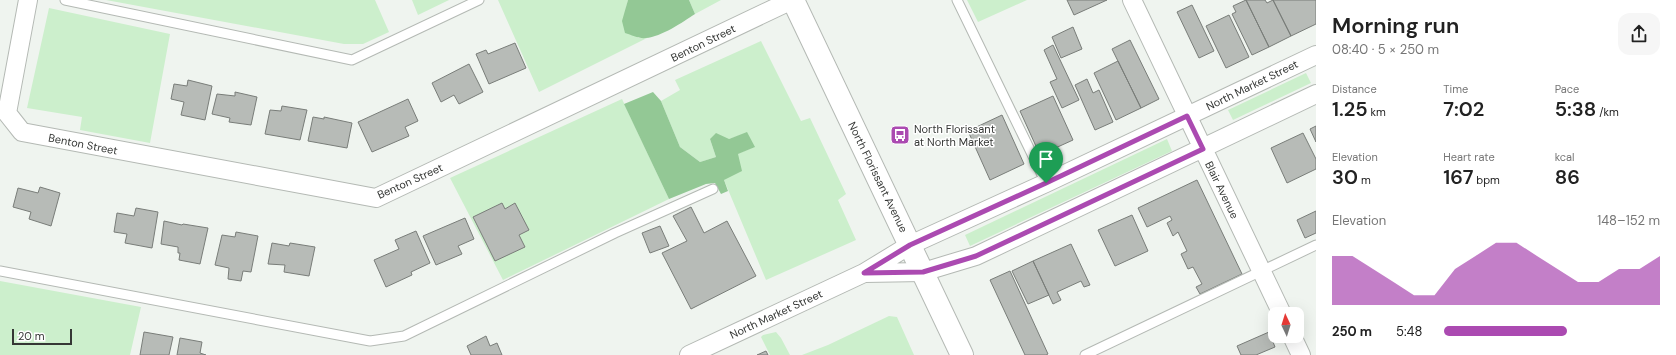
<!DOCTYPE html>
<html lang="en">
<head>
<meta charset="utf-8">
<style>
	:root { --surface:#fff; --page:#f6f6f6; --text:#222; --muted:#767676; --accent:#ab4ab1 }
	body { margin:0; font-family:"DM Sans",sans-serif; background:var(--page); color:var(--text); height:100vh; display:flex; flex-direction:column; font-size:15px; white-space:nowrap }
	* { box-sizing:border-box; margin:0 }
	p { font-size:13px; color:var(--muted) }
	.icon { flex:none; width:22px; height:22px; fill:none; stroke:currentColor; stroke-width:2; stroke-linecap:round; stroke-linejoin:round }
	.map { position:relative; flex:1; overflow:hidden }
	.sheet { display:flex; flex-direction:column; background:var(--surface); width:360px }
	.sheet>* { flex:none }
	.needle { width:26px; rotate:356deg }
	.buttons { position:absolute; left:1268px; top:307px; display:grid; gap:8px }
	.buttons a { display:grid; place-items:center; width:36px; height:36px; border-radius:8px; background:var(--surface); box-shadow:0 4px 16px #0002; font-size:20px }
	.scale { position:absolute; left:12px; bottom:10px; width:60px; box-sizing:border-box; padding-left:4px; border:2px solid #353735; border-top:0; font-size:11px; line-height:14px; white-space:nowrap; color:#353735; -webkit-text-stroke:3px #fff; paint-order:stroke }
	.pin { position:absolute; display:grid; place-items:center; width:34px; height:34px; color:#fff; margin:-41px -17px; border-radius:50% 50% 50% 0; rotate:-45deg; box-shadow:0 0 4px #0007 }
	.pin .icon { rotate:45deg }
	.round { display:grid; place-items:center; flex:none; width:42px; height:42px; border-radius:12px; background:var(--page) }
	.overview { display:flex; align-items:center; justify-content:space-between; height:68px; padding:0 16px }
	h1 { font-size:22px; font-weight:600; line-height:30px }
	.stats { display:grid; grid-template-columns:repeat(3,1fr); gap:6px; height:68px; padding:4px 16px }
	.stats div { display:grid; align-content:center }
	.stats b { font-size:20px; font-weight:600 }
	.stats small { font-size:11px; font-weight:400 }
	.stats p { font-size:11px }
	.chart { height:112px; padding:8px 16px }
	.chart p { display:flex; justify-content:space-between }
	.chart svg { width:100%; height:72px; margin-top:4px; fill:var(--accent); opacity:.7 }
	ul { padding:0 16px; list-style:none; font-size:13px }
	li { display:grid; grid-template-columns:64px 48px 1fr; align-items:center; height:30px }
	li i { height:10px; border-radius:5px; background:var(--accent) }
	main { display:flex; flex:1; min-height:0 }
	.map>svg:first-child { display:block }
	.green { fill:#ccefcc }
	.forest { fill:#93c895 }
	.building { fill:#b7bbb7; stroke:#797d79 }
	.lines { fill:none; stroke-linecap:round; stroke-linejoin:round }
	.service-casing { stroke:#b4b9b4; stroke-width:11 }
	.minor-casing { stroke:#b4b9b4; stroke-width:20 }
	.primary-casing { stroke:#b4b9b4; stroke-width:24 }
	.service { stroke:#fff; stroke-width:9 }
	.minor { stroke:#fff; stroke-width:18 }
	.primary { stroke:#fff; stroke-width:22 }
	.route-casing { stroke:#fff; stroke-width:8 }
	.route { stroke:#ab4ab1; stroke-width:5 }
	.labels { text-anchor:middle; stroke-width:3; stroke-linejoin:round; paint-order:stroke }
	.street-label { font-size:11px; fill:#353735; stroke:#fff }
	.poi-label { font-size:11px; fill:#353735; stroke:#fff; text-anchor:start }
</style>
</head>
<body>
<main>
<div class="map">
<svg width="1316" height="355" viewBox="0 0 1316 355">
	<rect width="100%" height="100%" fill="#eff4ef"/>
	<path class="green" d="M 106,0 L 375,0 L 389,32 L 363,44 L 344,44 Z
		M 412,0 L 449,0 L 418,15 Z
		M 498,0 L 628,0 L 626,8 L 638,38 L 647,38 L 539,92 Z
		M 689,0 L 721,0 L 695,14 Z
		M 967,0 L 1027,0 L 978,22 Z
		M 49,8 L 170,34 L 150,143 L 80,130 L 82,117 L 27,108 Z
		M 761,41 L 801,121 L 810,118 L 846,194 L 838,200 L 856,240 L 766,280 L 724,180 L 737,154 L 754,147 L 747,133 L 729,139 L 710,139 L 716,157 L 700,162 L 680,147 L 661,101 L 680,90 L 675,80 Z
		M 1306,73 L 1311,83 L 1233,120 L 1228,110 Z
		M 622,99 L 669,199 L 503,280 L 450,178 Z
		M 1167,139 L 1172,151 L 970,246 L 965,235 Z
		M 0,281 L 141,307 L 130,355 L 0,355 Z
		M 889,316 L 897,317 L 914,355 L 802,355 L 828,345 Z
		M 776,332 L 781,338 L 790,355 L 770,355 L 761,337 L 763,335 Z"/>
	<path class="forest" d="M 628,0 L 689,0 L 695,14 C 683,22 661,37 646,38 C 639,39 632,35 625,33 L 622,21 Z
		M 653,92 L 661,101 L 680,147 L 700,162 L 716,157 L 710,139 L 716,133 L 729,139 L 747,132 L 755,147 L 738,154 L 742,171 L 724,180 L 728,191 L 721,194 L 715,183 L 706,184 L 669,199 L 624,104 Z"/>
	<path class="building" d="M 1067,0 L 1107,0 L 1074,15 Z
		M 1246,0 L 1269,47 L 1252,55 L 1232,14 L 1236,12 L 1233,6 Z
		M 1246,0 L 1265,0 L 1267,3 L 1273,0 L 1291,36 L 1269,47 Z
		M 1273,0 L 1316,0 L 1316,24 L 1291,36 Z
		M 1192,5 L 1214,51 L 1199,58 L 1177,12 Z
		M 1229,15 L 1249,57 L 1226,68 L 1206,26 Z
		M 1073,27 L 1082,49 L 1061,58 L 1052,37 Z
		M 1130,40 L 1159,99 L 1141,108 L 1112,49 Z
		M 515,43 L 526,68 L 489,84 L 476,54 L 486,50 L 488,54 Z
		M 1053,45 L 1079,100 L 1062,108 L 1050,82 L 1057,79 L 1044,50 Z
		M 1118,61 L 1141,108 L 1116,120 L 1094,73 Z
		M 469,64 L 483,92 L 459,104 L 454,95 L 441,102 L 432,83 Z
		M 1087,79 L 1093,93 L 1099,90 L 1113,122 L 1095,130 L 1075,85 Z
		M 188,80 L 212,86 L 205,120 L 181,115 L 184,102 L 171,99 L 174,84 L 187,86 Z
		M 235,92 L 257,97 L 251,125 L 229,122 L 230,118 L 212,114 L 217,94 L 235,96 Z
		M 1053,96 L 1073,140 L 1040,155 L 1020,111 Z
		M 408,99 L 418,121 L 405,127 L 409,136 L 372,152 L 358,122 Z
		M 282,106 L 307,110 L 300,140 L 265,134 L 270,110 L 281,111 Z
		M 1002,115 L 1024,164 L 990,180 L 968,131 Z
		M 313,117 L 324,119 L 324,117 L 352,123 L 347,148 L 308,141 Z
		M 1316,126 L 1316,142 L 1310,129 Z
		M 1303,133 L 1316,159 L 1316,169 L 1287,183 L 1271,148 Z
		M 1197,180 L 1242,274 L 1200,294 L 1196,287 L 1202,284 L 1193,267 L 1188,269 L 1181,254 L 1187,251 L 1178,232 L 1173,236 L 1167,223 L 1172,220 L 1170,216 L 1147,227 L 1138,208 Z
		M 40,187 L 60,193 L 51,226 L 29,219 L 31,212 L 13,207 L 18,188 L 38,193 Z
		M 502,203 L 505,209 L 515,203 L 529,230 L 519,235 L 525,247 L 495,261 L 473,217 Z
		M 691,207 L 704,233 L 727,221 L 756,276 L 691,309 L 662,253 L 687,241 L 673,216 Z
		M 136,208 L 158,212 L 152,248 L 125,243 L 127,234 L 114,232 L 117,213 L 134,216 Z
		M 1316,211 L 1316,233 L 1305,238 L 1297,220 Z
		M 1132,215 L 1148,251 L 1115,266 L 1098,230 Z
		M 465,218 L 474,239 L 458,246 L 462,254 L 436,265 L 423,236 Z
		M 164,221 L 182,225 L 183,224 L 208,228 L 200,264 L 179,260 L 180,253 L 178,253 L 178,247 L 161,244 Z
		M 660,226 L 669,246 L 650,253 L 642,233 Z
		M 416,231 L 430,263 L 411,272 L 412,275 L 386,287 L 374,260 L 399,249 L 395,240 Z
		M 236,232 L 258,236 L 251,272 L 243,271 L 241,281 L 228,279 L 229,268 L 215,265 L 222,235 L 235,237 Z
		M 272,243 L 289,246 L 290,243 L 315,247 L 309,276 L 284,272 L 285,265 L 268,264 Z
		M 1071,244 L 1090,285 L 1084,287 L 1081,281 L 1057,292 L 1061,300 L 1053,304 L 1033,261 Z
		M 1033,261 L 1049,295 L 1028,304 L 1012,271 Z
		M 1010,271 L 1048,354 L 1046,355 L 1025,355 L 990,280 Z
		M 144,332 L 173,337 L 169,355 L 140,355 Z
		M 1269,332 L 1275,347 L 1256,355 L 1241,355 L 1237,346 Z
		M 486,336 L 490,346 L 497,343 L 502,355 L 471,355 L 467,346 Z
		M 180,338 L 202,342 L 200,353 L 206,355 L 177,355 Z
		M 766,351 L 768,355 L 757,355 Z"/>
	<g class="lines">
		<g class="service-casing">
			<path id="service" d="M 65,0 L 352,60 L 479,0
				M 957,0 L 1046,183
				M 0,271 L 370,341 L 404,336 L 615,233 L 713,189
				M 1085,355 L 1316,245"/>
		</g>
		<g class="minor-casing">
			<path id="minor" d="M 28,0 L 7,113 L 22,132 L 376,198 L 792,0
				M 1132,0 L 1282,314
				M 865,273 L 923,272 L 976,256 L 1316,94
				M 1292,336 L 1301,355
				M 689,355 L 864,273 L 910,245 L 1046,183 L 1316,55"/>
		</g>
		<g class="primary-casing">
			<path id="primary" d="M 793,0 L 962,355"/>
		</g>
		<use href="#service" class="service"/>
		<use href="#minor" class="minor"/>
		<use href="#primary" class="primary"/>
	</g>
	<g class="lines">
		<g class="route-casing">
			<path id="route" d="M 1187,116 L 1203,149 L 976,256 L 923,272 L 864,273 L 910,245 L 1046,183 Z"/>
		</g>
		<use href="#route" class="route"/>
	</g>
	<defs>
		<g id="bus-square" transform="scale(1)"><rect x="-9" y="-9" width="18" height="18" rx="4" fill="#ab4ab1" stroke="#fff"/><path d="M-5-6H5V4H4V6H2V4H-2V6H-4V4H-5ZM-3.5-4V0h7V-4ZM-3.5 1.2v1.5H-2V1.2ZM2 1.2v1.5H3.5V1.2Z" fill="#fff"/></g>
	</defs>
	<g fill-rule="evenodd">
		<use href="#bus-square" x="900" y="135"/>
	</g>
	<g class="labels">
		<g class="street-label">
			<text transform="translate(703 43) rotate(-26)" y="4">Benton Street</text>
			<text transform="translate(1252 85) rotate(-26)" y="4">North Market Street</text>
			<text transform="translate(83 144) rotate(11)" y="4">Benton Street</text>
			<text transform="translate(878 177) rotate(64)" y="4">North Florissant Avenue</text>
			<text transform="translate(410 181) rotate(-24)" y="4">Benton Street</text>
			<text transform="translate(1222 190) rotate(64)" y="4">Blair Avenue</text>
			<text transform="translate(776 314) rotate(-25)" y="4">North Market Street</text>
		</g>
		<g class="poi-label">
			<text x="914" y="133">North Florissant<tspan x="914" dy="13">at North Market</tspan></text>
		</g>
	</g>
</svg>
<div class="buttons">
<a><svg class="needle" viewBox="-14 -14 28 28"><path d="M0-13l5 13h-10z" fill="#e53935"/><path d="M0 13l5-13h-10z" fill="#767676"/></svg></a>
</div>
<div class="scale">20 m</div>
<div class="pin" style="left:1046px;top:183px;background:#1e9e55"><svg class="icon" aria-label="arrive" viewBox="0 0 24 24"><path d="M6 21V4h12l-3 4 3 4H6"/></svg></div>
</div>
<section class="sheet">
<div class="overview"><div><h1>Morning run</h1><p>08:40 · 5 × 250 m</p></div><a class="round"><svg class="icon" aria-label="share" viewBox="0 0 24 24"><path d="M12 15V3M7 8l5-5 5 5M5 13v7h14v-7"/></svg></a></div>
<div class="stats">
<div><p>Distance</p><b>1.25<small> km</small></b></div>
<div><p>Time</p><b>7:02</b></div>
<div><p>Pace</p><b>5:38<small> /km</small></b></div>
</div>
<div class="stats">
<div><p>Elevation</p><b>30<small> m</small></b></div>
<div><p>Heart rate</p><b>167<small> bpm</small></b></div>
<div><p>kcal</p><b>86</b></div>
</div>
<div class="chart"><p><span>Elevation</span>148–152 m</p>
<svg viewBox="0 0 160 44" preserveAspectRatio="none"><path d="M0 44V14L10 14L20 22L30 30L40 38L50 38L60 22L70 14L80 6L90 6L100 14L110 22L120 30L130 30L140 22L150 22L160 14V44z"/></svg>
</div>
<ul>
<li><b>250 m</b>5:48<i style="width:57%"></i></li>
</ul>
</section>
</main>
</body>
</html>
